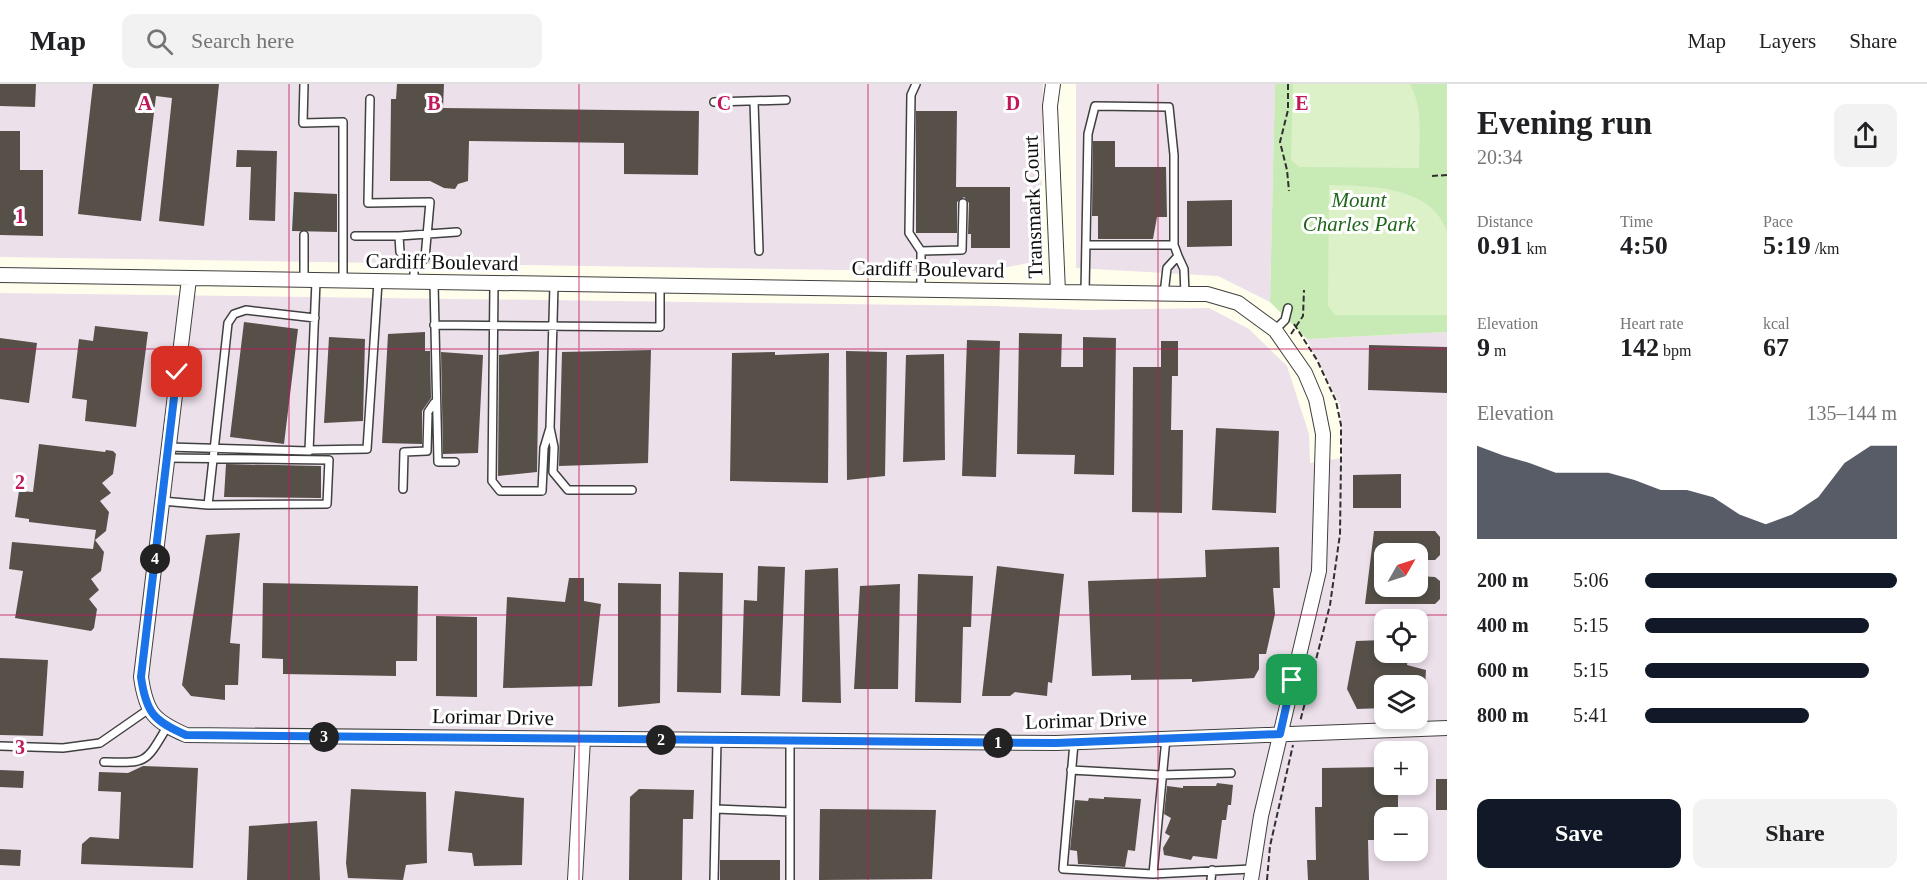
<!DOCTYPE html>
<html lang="en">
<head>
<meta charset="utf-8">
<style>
	:root { --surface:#fff; --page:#f2f2f2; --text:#202124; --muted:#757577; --line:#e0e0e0; --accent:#111827 }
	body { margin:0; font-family:"Times New Roman",serif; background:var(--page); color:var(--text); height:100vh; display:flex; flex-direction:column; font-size:22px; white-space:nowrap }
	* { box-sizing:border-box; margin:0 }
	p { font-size:20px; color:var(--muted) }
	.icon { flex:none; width:33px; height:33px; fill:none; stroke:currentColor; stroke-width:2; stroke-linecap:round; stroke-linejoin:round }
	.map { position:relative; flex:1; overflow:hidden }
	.panel { display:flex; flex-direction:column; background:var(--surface); width:480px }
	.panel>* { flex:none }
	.needle { width:39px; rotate:51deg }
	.fabs { position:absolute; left:1374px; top:459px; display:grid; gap:12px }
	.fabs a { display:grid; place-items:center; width:54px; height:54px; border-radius:12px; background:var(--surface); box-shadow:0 3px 9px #0003; font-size:30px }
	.pin { position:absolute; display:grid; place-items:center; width:51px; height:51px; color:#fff; margin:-26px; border-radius:12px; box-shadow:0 3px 9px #0006 }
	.km { position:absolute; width:30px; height:30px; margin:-15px; border-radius:50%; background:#222; color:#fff; font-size:16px; line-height:30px; text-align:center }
	.round { display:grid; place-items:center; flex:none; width:63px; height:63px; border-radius:12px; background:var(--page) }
	.overview { display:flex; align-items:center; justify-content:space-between; height:102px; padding:0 30px }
	h1 { font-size:33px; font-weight:700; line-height:45px }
	.figures { display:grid; grid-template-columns:repeat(3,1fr); gap:9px; height:102px; padding:6px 30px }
	.figures div { display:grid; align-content:center }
	.figures b { font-size:26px; font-weight:700 }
	.figures small { font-size:16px; font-weight:400 }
	.figures p { font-size:16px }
	.chart { height:168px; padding:12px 30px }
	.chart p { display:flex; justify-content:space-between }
	.chart svg { width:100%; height:108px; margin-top:6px; fill:var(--accent); opacity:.7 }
	.action { display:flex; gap:12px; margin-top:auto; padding:12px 30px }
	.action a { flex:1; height:69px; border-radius:12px; background:var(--accent); color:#fff; font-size:24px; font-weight:700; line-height:69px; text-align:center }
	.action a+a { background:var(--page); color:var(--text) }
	ul { padding:0 30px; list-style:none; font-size:20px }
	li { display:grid; grid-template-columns:96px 72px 1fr; align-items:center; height:45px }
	li i { height:15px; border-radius:8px; background:var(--accent) }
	header { display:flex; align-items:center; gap:36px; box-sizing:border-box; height:84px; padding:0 30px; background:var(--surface); border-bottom:2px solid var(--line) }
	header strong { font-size:28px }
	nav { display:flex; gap:33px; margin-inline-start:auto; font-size:21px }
	.search { width:420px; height:54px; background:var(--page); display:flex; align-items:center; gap:15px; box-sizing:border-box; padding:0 21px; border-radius:12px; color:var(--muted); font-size:22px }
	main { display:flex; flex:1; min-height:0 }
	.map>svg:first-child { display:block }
	.industrial { fill:#ece0eb; fill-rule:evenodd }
	.green { fill:#c8eab5 }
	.pitch { fill:#dcf1c7 }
	.building { fill:#565049 }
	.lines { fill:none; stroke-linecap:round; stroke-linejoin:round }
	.service-casing { stroke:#404040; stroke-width:10 }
	.minor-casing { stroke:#404040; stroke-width:16 }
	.path { stroke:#2f2f2f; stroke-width:2; stroke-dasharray:6 3; stroke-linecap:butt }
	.service { stroke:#fff; stroke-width:7 }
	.minor { stroke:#fff; stroke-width:14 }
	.route-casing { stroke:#fff; stroke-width:12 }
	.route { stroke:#1a73e8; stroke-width:8 }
	.grid { fill:none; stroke:#c2185b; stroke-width:1.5; stroke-opacity:0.55 }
	.labels { text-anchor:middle; stroke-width:6; stroke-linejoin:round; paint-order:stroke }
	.park-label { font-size:21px; font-style:italic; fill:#1f661b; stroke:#fff }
	.street-label { font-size:21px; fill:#0d0d0d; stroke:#fff }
	.grid-label { font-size:20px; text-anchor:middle; font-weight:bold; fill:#c2185b; stroke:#fff; stroke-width:6; stroke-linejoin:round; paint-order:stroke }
</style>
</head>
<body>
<header>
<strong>Map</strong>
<div class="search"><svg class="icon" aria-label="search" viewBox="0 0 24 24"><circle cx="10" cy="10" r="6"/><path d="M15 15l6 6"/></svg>Search here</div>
<nav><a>Map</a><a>Layers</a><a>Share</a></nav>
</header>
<main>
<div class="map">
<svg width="1447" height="796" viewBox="0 0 1447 796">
	<rect width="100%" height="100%" fill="#fffeec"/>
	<path class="industrial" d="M 0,0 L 1043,0 L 1041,154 L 1038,177 L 993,186 L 906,187 L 0,173 Z
		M 1076,0 L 1275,0 L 1270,218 L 1218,192 L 1076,184 Z
		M 0,209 L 997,222 L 1085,226 L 1209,224 L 1249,245 L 1287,282 L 1309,350 L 1310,379 L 1342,374 L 1340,321 L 1307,255 L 1447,248 L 1447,796 L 0,796 ZM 1384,470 L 1418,470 L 1418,502 L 1384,502 ZM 1384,536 L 1418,536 L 1418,568 L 1384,568 ZM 1384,602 L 1418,602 L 1418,634 L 1384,634 ZM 1384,668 L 1418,668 L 1418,700 L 1384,700 ZM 1384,734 L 1418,734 L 1418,766 L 1384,766 Z"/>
	<path class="green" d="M 1275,0 L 1447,0 L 1447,248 L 1307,255 L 1270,218 Z"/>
	<path class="pitch" d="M 1293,0 L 1410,0 C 1424,26 1419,56 1419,84 L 1299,83 L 1291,76 Z
		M 1329,101 C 1368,102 1432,101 1447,148 C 1447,162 1447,214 1447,231 L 1335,231 L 1328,222 Z"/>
	<path class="building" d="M 0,0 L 36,0 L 35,23 L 0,22 Z
		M 93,0 L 219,0 L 204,142 L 159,137 L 172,14 L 156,12 L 141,137 L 78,130 Z
		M 397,0 L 444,0 L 443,24 L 699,27 L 698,91 L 624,90 L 624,59 L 469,57 L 468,97 L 458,100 L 455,105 L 444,104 L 430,97 L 390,97 L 391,15 L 396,15 Z
		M 916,27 L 957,27 L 956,103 L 1010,103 L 1010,164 L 971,164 L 971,150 L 968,150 L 969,119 L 964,113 L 957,118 L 957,149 L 916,149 Z
		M 0,47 L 20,47 L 20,86 L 43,86 L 43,152 L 0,151 Z
		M 1093,57 L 1115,57 L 1115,83 L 1166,83 L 1167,133 L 1157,133 L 1153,155 L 1098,155 L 1098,132 L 1092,132 Z
		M 237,66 L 277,67 L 275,137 L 249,136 L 251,83 L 236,83 Z
		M 294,108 L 337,110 L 337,148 L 292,147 Z
		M 1232,116 L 1232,162 L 1187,163 L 1187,117 Z
		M 244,238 L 298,245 L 284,360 L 230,353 Z
		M 95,242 L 148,248 L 136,343 L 85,337 L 87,316 L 72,314 L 79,255 L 93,257 Z
		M 425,248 L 425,267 L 430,267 L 431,314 L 422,327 L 422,360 L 382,359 L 388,250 Z
		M 1019,249 L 1062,250 L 1061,283 L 1083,283 L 1083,253 L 1116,254 L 1114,391 L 1074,390 L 1075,371 L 1017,370 Z
		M 329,253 L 365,255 L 363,337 L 324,339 Z
		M 0,254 L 37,259 L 29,319 L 0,315 Z
		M 967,256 L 1000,257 L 996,393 L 962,392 Z
		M 1161,257 L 1178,257 L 1178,292 L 1172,292 L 1171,346 L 1183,346 L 1182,429 L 1132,428 L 1133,283 L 1161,283 Z
		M 1369,261 L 1447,263 L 1447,309 L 1368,306 Z
		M 651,266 L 648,379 L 559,382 L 562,268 Z
		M 539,267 L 537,388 L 498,392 L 499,271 Z
		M 846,267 L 887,268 L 885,392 L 847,396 Z
		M 441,268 L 483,271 L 478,369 L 443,370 Z
		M 775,268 L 775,271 L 829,269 L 828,399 L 730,397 L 732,269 Z
		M 944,270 L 945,376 L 903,378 L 906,271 Z
		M 1216,344 L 1279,347 L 1276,429 L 1212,426 Z
		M 39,360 L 105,368 L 106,366 L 113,367 L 116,370 L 113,390 L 102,399 L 111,409 L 100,417 L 109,428 L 106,447 L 95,456 L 104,468 L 101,487 L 91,495 L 99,506 L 89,515 L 97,525 L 94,544 L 91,547 L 15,534 L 23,487 L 9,485 L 12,458 L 93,465 L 96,446 L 29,438 L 29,435 L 15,433 L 19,407 L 33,408 Z
		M 226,380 L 321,382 L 321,414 L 224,413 Z
		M 1401,390 L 1401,424 L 1353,424 L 1353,391 Z
		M 1374,447 L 1435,447 L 1440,453 L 1440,471 L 1435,476 L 1418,476 L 1418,470 L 1384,470 L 1384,502 L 1418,502 L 1418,492 L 1435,493 L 1440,497 L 1440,515 L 1435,520 L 1365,520 Z
		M 240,449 L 230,559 L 240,560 L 238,601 L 225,601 L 225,616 L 191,612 L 182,601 L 206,451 Z
		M 1279,463 L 1280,504 L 1273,504 L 1275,530 L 1266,570 L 1259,570 L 1259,585 L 1254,594 L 1192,598 L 1192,595 L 1131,596 L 1131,591 L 1092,592 L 1088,497 L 1206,493 L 1205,466 Z
		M 758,482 L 785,483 L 780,612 L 741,611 L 744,516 L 757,517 Z
		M 997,482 L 1064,490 L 1052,599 L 1048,598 L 1047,612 L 1015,608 L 1010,612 L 982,612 Z
		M 838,484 L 841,619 L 802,618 L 805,486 Z
		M 679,488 L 723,489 L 721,609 L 677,608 Z
		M 918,490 L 973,492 L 971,543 L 963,543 L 961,619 L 915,618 Z
		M 569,494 L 584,494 L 584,517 L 601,520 L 592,602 L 503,604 L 507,513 L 565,518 Z
		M 263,499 L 418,502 L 417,577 L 396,577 L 396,592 L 283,590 L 283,575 L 262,574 Z
		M 618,499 L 661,500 L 660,619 L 618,623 Z
		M 900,500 L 898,605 L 854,605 L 860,502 Z
		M 436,532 L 477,533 L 477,613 L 436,612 Z
		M 1384,556 L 1384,568 L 1409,568 L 1407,581 L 1426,586 L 1425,602 L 1384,602 L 1384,624 L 1357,625 L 1347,605 L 1356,557 Z
		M 0,574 L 48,576 L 43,652 L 0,651 Z
		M 143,682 L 198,684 L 193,784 L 81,780 L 82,760 L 90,753 L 119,755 L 121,708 L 98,707 L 99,688 L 128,689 Z
		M 1384,683 L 1384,700 L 1398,700 L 1398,734 L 1384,734 L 1384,756 L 1368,756 L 1369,796 L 1308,796 L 1307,776 L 1316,776 L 1315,723 L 1322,723 L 1322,684 Z
		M 0,686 L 24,687 L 23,704 L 0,703 Z
		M 1436,695 L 1447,695 L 1447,726 L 1436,726 Z
		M 1217,699 L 1233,701 L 1231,721 L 1228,721 L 1226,736 L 1222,736 L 1217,775 L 1193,772 L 1191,776 L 1164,771 L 1163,764 L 1170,752 L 1165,749 L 1171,734 L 1164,730 L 1167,702 L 1183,704 L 1183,702 L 1216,702 Z
		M 351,705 L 426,708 L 427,779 L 406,781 L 403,796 L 348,794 L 346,779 Z
		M 639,705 L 694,706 L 693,735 L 683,735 L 682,796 L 629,796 L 630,713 Z
		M 455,707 L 524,714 L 522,781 L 474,782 L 472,769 L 448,767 Z
		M 1104,713 L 1141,715 L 1135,767 L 1128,766 L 1125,783 L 1078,780 L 1077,767 L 1070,766 L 1075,716 L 1088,717 L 1089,714 L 1104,715 Z
		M 820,725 L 936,726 L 932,795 L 819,796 Z
		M 317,737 L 320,796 L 247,796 L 249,742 Z
		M 0,765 L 21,766 L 20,782 L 0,781 Z
		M 720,776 L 780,776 L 780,796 L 720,796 Z"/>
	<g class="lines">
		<g class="service-casing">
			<path id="service" d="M 304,0 L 303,39 L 343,38 L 343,198
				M 916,0 L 911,11 L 909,149 L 921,167 L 921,206
				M 370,15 L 368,119 L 430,118 L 425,174 L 414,185 L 414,199
				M 714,18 L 786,16
				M 754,18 L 759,167
				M 355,152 L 399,152 L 400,168 L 414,185
				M 399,152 L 457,148
				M 1086,161 L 1174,161
				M 921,167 L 962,166 L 963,119
				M 304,197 L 304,151
				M 434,199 L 438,378 L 455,378
				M 494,200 L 492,397 L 500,407 L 542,407 L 544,364 L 550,344
				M 554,201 L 550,344 L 554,363 L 553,388 L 568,406 L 632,406
				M 1085,208 L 1088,50 L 1095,22 L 1169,23 L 1174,71 L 1174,161 L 1178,172
				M 1164,210 L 1167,184 L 1178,172 L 1184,185 L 1185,210
				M 434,241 L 660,243 L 660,202
				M 1275,246 L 1285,236 L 1288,224
				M 168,363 L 309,367 L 316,197
				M 309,366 L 367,365 L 378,198
				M 167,374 L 329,376 L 327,420 L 208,421
				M 403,405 L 404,368 L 427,367 L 428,328 L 434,319
				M 162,417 L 208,421 L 228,239 L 234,230 L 246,226 L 315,234
				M 790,657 L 790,796
				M 1074,659 L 1063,785 L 1153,790 L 1166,654
				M 0,662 L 63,664 L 100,659 L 149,625
				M 104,678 C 147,679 145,680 167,643
				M 1071,686 L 1161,691 L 1231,689
				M 716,725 L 790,728
				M 1153,790 L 1251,785
				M 714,796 L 717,656
				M 1211,796 L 1212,786"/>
		</g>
		<g class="minor-casing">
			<path id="minor" d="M 1053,0 L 1050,22 L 1058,208
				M 0,191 L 1191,210 L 1207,210 L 1238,219 L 1275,246 L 1305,289 L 1316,315 L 1323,350 L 1319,487 L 1261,732 L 1251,796
				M 189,195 L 141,593 C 146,629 154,637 186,651 L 1056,659 L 1447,644
				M 575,796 L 583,655"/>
		</g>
		<path class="path" d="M 1288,0 L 1288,26 L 1280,58 L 1287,86 L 1289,107
			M 1432,92 L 1447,91
			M 1294,240 L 1317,276 L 1336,317 L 1341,341 L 1341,377 L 1340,450 L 1330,521 L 1300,638
			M 1291,250 L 1303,232 L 1304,206
			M 1267,796 L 1270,762 L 1293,661"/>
		<use href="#service" class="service"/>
		<use href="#minor" class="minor"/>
	</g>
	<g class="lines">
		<g class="route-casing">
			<path id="route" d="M 177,288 L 141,593 C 146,629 154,637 186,651 L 1056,659 L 1280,650 L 1292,596"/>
		</g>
		<use href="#route" class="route"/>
	</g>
	<path class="grid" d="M 289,0 L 289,796M 579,0 L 579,796M 868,0 L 868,796M 1158,0 L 1158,796M 0,265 L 1447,265M 0,531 L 1447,531"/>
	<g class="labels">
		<g class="park-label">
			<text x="1359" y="123">Mount<tspan x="1359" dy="24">Charles Park</tspan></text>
		</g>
		<g class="street-label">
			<text transform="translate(1033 123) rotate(-92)" y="7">Transmark Court</text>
			<text transform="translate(442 178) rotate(1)" y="7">Cardiff Boulevard</text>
			<text transform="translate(928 185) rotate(1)" y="7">Cardiff Boulevard</text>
			<text transform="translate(493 633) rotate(1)" y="7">Lorimar Drive</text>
			<text transform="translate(1086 636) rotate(-2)" y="7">Lorimar Drive</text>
		</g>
	</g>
	<g class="grid-label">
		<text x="145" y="26">A</text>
		<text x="434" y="26">B</text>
		<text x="724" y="26">C</text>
		<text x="1013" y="26">D</text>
		<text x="1302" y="26">E</text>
		<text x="20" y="139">1</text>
		<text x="20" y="405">2</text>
		<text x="20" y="670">3</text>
	</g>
</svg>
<div class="fabs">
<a><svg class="needle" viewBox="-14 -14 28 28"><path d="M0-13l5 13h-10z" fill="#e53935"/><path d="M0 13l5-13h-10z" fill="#757577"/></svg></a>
<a><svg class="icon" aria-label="locate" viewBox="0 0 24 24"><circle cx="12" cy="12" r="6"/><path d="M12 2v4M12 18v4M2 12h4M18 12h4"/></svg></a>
<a><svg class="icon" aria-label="layers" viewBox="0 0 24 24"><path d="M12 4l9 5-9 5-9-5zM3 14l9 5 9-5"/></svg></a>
<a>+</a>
<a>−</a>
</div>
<div class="pin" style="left:1292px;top:596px;background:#1e9e55"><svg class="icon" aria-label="arrive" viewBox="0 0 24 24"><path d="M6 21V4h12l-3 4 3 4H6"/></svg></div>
<div class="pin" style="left:177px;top:288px;background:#d93025"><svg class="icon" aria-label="check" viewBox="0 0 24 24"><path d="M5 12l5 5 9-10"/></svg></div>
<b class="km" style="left:998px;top:659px">1</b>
<b class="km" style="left:661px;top:656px">2</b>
<b class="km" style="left:324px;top:653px">3</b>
<b class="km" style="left:155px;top:475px">4</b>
</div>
<section class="panel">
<div class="overview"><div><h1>Evening run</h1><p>20:34</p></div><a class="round"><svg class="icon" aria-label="share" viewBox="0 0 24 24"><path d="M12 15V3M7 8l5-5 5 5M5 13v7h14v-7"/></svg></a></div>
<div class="figures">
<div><p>Distance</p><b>0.91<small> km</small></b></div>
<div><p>Time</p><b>4:50</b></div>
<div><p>Pace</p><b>5:19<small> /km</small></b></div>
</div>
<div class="figures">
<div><p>Elevation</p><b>9<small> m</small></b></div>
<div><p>Heart rate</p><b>142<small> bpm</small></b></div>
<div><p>kcal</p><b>67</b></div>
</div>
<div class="chart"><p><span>Elevation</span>135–144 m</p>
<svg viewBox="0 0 160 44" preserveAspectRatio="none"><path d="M0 44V6L10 10L20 13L30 17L40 17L50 17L60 20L70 24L80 24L90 27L100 34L110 38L120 34L130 27L140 13L150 6L160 6V44z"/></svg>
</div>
<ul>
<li><b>200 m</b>5:06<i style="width:100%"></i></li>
<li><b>400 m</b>5:15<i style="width:89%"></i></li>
<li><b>600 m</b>5:15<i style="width:89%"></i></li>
<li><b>800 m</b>5:41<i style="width:65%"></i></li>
</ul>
<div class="action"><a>Save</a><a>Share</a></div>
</section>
</main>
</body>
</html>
